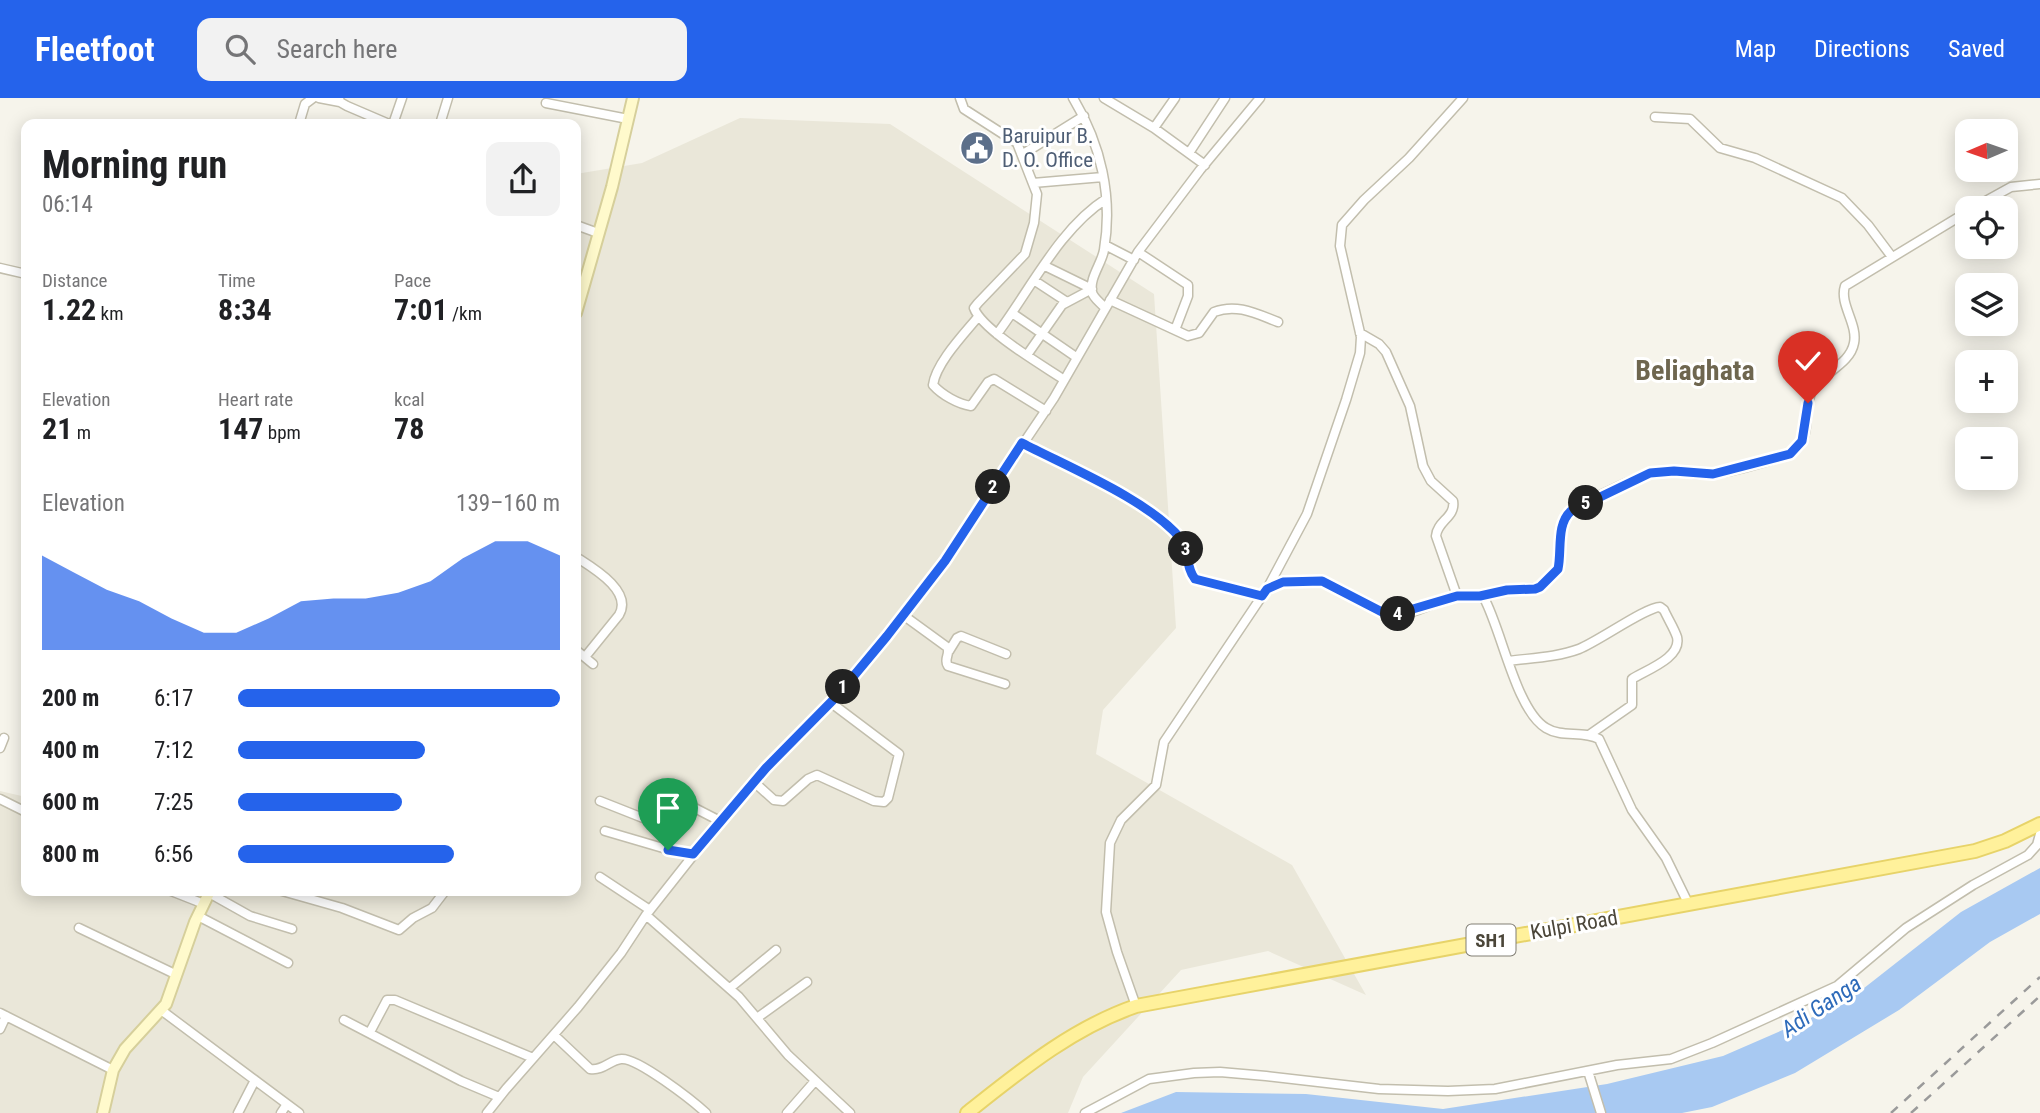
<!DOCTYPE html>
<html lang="en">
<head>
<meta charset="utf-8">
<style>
	:root { --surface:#fff; --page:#f2f2f2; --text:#202124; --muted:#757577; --accent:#2563eb }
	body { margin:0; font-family:"Roboto Condensed",sans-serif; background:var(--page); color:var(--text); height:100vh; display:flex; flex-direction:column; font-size:26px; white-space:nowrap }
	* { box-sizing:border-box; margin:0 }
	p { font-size:23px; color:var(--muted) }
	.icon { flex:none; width:38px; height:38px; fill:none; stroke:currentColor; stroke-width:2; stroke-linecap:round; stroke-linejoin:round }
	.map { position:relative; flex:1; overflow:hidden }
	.details { position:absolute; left:21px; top:21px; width:560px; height:777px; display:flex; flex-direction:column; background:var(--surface); border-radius:14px; box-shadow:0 4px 18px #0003 }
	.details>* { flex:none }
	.needle { width:46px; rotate:268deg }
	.controls { position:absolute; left:1955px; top:21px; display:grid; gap:14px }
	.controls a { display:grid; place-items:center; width:63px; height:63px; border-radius:14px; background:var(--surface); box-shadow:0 4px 18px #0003; font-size:35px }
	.pin { position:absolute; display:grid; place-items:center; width:60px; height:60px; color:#fff; margin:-72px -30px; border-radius:50% 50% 50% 0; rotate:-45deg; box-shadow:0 0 7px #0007 }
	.pin .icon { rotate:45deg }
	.km { position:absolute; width:35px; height:35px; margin:-18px; border-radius:50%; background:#222; color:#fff; font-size:19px; line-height:35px; text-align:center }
	.round { display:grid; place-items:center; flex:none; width:74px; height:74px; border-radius:14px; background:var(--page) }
	.overview { display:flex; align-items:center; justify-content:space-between; height:119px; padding:0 21px }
	h1 { font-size:38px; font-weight:700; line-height:52px }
	.metrics { display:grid; grid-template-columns:repeat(3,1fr); gap:10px; height:119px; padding:7px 21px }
	.metrics div { display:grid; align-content:center }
	.metrics b { font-size:30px; font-weight:700 }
	.metrics small { font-size:19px; font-weight:400 }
	.metrics p { font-size:19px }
	.chart { height:196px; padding:14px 21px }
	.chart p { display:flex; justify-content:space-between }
	.chart svg { width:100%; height:126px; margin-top:7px; fill:var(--accent); opacity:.7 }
	ul { padding:0 21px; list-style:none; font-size:23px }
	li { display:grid; grid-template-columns:112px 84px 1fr; align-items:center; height:52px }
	li i { height:18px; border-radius:9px; background:var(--accent) }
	header { display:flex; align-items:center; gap:42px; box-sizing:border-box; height:98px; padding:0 35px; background:var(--accent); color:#fff }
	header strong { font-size:33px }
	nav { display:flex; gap:38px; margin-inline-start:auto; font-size:24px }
	.search { width:490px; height:63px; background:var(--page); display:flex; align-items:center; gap:18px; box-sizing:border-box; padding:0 24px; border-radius:14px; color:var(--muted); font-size:26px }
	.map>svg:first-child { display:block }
	.residential { fill:#eae7d9 }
	.water { fill:#a8c9f2 }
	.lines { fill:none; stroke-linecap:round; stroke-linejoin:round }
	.street-casing { stroke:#c2bead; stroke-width:11 }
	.secondary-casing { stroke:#d6cf9b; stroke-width:14 }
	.primary-casing { stroke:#e7d369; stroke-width:16 }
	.street { stroke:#fff; stroke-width:8 }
	.secondary { stroke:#fffacc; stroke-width:10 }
	.primary { stroke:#fff19b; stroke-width:12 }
	.rail { stroke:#9a9a9a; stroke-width:2.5; stroke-dasharray:9 9; stroke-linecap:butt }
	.route-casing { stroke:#fff; stroke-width:14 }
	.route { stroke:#2563eb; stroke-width:9 }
	.labels { text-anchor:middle; stroke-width:6; stroke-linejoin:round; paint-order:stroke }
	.shield { fill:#fff; stroke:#817e74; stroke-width:2 }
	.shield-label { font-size:19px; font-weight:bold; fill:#4b4639 }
	.service-label { font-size:21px; fill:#4e5e75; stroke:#fff; text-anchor:start }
	.street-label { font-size:21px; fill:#4b4639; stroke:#fff }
	.water-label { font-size:23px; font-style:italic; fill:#2e6bba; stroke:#fff }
	.district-label { font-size:28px; font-weight:bold; fill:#6e664f; stroke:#fff }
</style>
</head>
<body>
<header>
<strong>Fleetfoot</strong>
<div class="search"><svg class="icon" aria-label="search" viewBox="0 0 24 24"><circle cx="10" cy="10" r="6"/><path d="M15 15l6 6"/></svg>Search here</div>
<nav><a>Map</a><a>Directions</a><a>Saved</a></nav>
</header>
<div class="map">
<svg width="2040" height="1015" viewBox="0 0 2040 1015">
	<rect width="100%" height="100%" fill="#f6f4eb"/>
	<path class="residential" d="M 740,20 L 890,26 L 1154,196 L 1176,530 L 1103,612 L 1096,656 L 1292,767 L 1366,897 L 1268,853 L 1181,872 L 1083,979 L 1068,1015 L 0,1015 L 0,693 L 26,699 L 26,793 L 576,793 L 576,76 L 642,65 Z"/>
	<path class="water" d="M 2040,770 L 2040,816 L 1990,844 L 1899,912 L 1795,975 L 1712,1009 L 1682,1015 L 1121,1015 L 1176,994 L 1306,996 L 1443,1011 L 1607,986 L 1723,958 L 1845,905 L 1961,814 Z"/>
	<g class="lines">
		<g class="street-casing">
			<path id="street" d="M 319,0 L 340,4
				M 339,0 L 340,4 L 347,8 L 389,26
				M 960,0 L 964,11 L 1017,45 L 1037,96 L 1034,125 L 1025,156 L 978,205 L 974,210 C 982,232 1042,267 1063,281
				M 1073,0 C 1101,46 1113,99 1104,152 C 1102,165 1089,180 1092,194 C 1093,200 1101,205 1105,210
				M 1104,0 L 1154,30 L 1205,67
				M 546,5 L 628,21
				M 1655,19 L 1690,21 L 1720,50 L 1755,60 L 1842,100 L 1868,127 L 1892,159
				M 299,26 L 305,6 L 313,0
				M 393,26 L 402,0
				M 440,26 L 448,0
				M 1154,30 L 1175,0
				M 1189,55 L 1225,0
				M 1023,56 L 1084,18
				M 1033,85 L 1103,79
				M 1973,110 L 2011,89 L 2040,86
				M 576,127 L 598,135
				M 1105,147 L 1134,162
				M 1138,154 L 1188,187 L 1188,198 L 1175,232
				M 1045,168 L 1092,191
				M 0,170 L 26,176
				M 1035,183 L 1067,204
				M 1110,202 L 1188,238 L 1199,235 L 1214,214 C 1237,205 1257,216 1278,224
				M 1012,215 L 1076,259
				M 978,219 C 964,236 936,265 933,287 C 942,297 958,306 971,308 L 988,284 L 994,281 L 1046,313
				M 1360,235 L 1379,246 L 1386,254 L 1410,308 L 1423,368 L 1431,383 L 1453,403 C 1456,419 1437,423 1436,438 L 1457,498
				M 997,236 C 1030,192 1060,130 1106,101
				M 1027,257 L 1062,207 L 1092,191
				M 1022,345 C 1068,369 1149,402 1180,441 C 1190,453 1185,469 1195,481 L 1262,498
				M 576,459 C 593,470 633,493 619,517 L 585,559
				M 1267,491 L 1307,416 L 1346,302 L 1360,255 L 1361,239 L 1340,148 L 1342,127 L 1364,102 L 1409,60 L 1463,0
				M 1481,498 L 1507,492 L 1540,489 L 1558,471 L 1562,428 L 1566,417 C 1578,406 1642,376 1658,374 C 1676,371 1694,378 1712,376 C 1727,375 1789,360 1798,349 C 1811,336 1803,309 1812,293 C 1821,275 1850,267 1854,245 C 1858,226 1839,206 1845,188 L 1967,114
				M 903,517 L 947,549 C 951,556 943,561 948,568 L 1005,586
				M 576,552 L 593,566
				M 949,553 L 957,540 L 961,538 L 1006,556
				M 1509,563 C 1532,560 1558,559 1579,551 C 1599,543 1646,509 1660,509 L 1664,512 C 1668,521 1674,530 1677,539 C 1682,560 1646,572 1632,581 L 1632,607 L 1589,637
				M 0,650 L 4,640
				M 754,684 L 774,702 L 783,703 L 808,681 L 817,677 L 874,703 L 884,704 L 888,700 L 899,656 L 830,604
				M 0,701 L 26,714
				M 600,703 L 643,720 L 656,717 L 672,705 L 681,703 L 720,723
				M 605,733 L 663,750 L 693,756
				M 600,779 L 650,812
				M 171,793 L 204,806
				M 282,793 L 342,810 L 399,832 L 413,820 L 432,810 L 445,793
				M 209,795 L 250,818 L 292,831
				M 646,817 L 739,899 L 788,957 L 850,1015
				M 198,818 L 288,865
				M 79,830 L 177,877
				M 730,890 L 776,852
				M 1136,908 L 1117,854 L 1106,814 L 1110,745 L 1121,722 L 1156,687 L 1164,644 L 1262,498 C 1271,487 1280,484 1294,483 C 1327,480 1337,490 1365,505 C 1373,509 1380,514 1389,516 C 1421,521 1453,486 1484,500 C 1502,533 1516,612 1546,630 C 1562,640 1583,632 1599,641 L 1632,712 L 1666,760 L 1689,807
				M 161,912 L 299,1015
				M 0,915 L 113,972
				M 757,920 L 807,884
				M 344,922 L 461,983 L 499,999
				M 0,931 L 6,918
				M 370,934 L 387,902 L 395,902 L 533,960
				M 554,937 L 590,971 C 603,973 610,962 621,961 C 637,959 693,1003 706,1015
				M 1588,973 L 1601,1015
				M 238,1015 L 255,982
				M 281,1015 L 287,1006
				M 487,1015 L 506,991 L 578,909 L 621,855 L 646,817 L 714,731 L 766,670 L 837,598 L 887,538 L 945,462 L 1054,300 L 1138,154 L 1200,72 L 1260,0
				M 787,1015 L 815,983
				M 1085,1015 L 1149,981 L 1194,975 L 1220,974 L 1266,978 L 1379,991 L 1448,993 L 1495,991 L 1617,967 L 1671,961 L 1712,945 L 1837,888 L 1906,830 L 1973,787 L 2028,757 L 2037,747 L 2040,736"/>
		</g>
		<g class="secondary-casing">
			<path id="secondary" d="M 576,215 L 612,89 L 633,0
				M 103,1015 L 113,972 L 125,951 L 166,906 L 195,824 L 210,793"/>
		</g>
		<g class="primary-casing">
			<path id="primary" d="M 967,1015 C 1020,973 1072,930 1136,908 L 1975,753 L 2005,743 L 2040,726"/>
		</g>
		<use href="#street" class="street"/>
		<use href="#secondary" class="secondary"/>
		<use href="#primary" class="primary"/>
		<path class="rail" d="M 1891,1015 L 2040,879
			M 1911,1015 L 2040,898"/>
	</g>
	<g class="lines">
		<g class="route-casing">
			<path id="route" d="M 668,752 L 693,756 L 766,670 L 837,598 L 887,538 L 945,463 L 1022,345 C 1068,369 1149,402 1181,441 C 1190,453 1185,469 1195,481 L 1262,498 L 1267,491 L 1283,484 L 1322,483 L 1382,514 L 1396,516 L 1457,498 L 1480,498 L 1507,492 L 1535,491 L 1540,489 L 1558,471 C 1562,453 1556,426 1571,413 L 1650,375 L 1674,373 L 1713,376 L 1790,356 L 1802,343 L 1808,305"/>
		</g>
		<use href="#route" class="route"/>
	</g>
	<defs>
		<g id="civic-disc" transform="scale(1.75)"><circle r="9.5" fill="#5c6f8a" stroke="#fff"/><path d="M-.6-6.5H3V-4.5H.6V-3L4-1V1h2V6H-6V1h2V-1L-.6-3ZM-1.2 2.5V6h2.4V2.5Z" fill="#fff"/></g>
	</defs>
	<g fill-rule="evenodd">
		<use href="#civic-disc" x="977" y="50"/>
	</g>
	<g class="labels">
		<rect class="shield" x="1466.5" y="826.5" width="49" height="31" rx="5"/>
		<g class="shield-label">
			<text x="1491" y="849">SH1</text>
		</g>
		<g class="service-label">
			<text x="1002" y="45">Baruipur B.<tspan x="1002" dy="24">D. O. Office</tspan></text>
		</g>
		<g class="street-label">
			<text transform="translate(1574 827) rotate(-10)" y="7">Kulpi Road</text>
		</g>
		<g class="water-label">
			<text transform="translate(1821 908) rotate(-34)" y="8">Adi Ganga</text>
		</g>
		<g class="district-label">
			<text x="1695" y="282">Beliaghata</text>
		</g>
	</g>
</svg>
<div class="controls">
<a><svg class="needle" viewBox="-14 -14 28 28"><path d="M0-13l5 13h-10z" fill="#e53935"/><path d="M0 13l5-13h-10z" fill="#757577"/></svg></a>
<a><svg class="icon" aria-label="locate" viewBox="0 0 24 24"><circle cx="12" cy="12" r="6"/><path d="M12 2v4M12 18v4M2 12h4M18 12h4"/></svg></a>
<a><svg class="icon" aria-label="layers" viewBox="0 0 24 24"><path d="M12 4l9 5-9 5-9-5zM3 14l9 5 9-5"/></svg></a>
<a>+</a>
<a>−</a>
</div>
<div class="pin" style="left:668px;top:752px;background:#1e9e55"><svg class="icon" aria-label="arrive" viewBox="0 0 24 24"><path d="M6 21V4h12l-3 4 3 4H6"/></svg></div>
<div class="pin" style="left:1808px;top:305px;background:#d93025"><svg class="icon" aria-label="check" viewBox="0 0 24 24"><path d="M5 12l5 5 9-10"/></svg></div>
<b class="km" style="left:843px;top:589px">1</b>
<b class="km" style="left:993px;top:389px">2</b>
<b class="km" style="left:1186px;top:451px">3</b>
<b class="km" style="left:1398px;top:516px">4</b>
<b class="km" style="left:1586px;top:405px">5</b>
<section class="details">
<div class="overview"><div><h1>Morning run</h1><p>06:14</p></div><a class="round"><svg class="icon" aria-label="share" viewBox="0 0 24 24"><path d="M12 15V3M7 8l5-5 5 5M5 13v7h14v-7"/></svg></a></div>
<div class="metrics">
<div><p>Distance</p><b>1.22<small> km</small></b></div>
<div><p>Time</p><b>8:34</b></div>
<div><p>Pace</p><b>7:01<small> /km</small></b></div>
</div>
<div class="metrics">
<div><p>Elevation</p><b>21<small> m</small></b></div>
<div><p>Heart rate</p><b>147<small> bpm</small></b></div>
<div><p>kcal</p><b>78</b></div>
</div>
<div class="chart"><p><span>Elevation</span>139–160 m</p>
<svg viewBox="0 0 160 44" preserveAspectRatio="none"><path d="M0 44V11L10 17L20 23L30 27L40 33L50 38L60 38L70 33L80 27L90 26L100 26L110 24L120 20L130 12L140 6L150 6L160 11V44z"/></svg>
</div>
<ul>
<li><b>200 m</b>6:17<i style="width:100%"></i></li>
<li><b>400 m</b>7:12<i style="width:58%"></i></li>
<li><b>600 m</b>7:25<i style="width:51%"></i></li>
<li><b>800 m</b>6:56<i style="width:67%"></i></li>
</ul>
</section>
</div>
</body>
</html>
